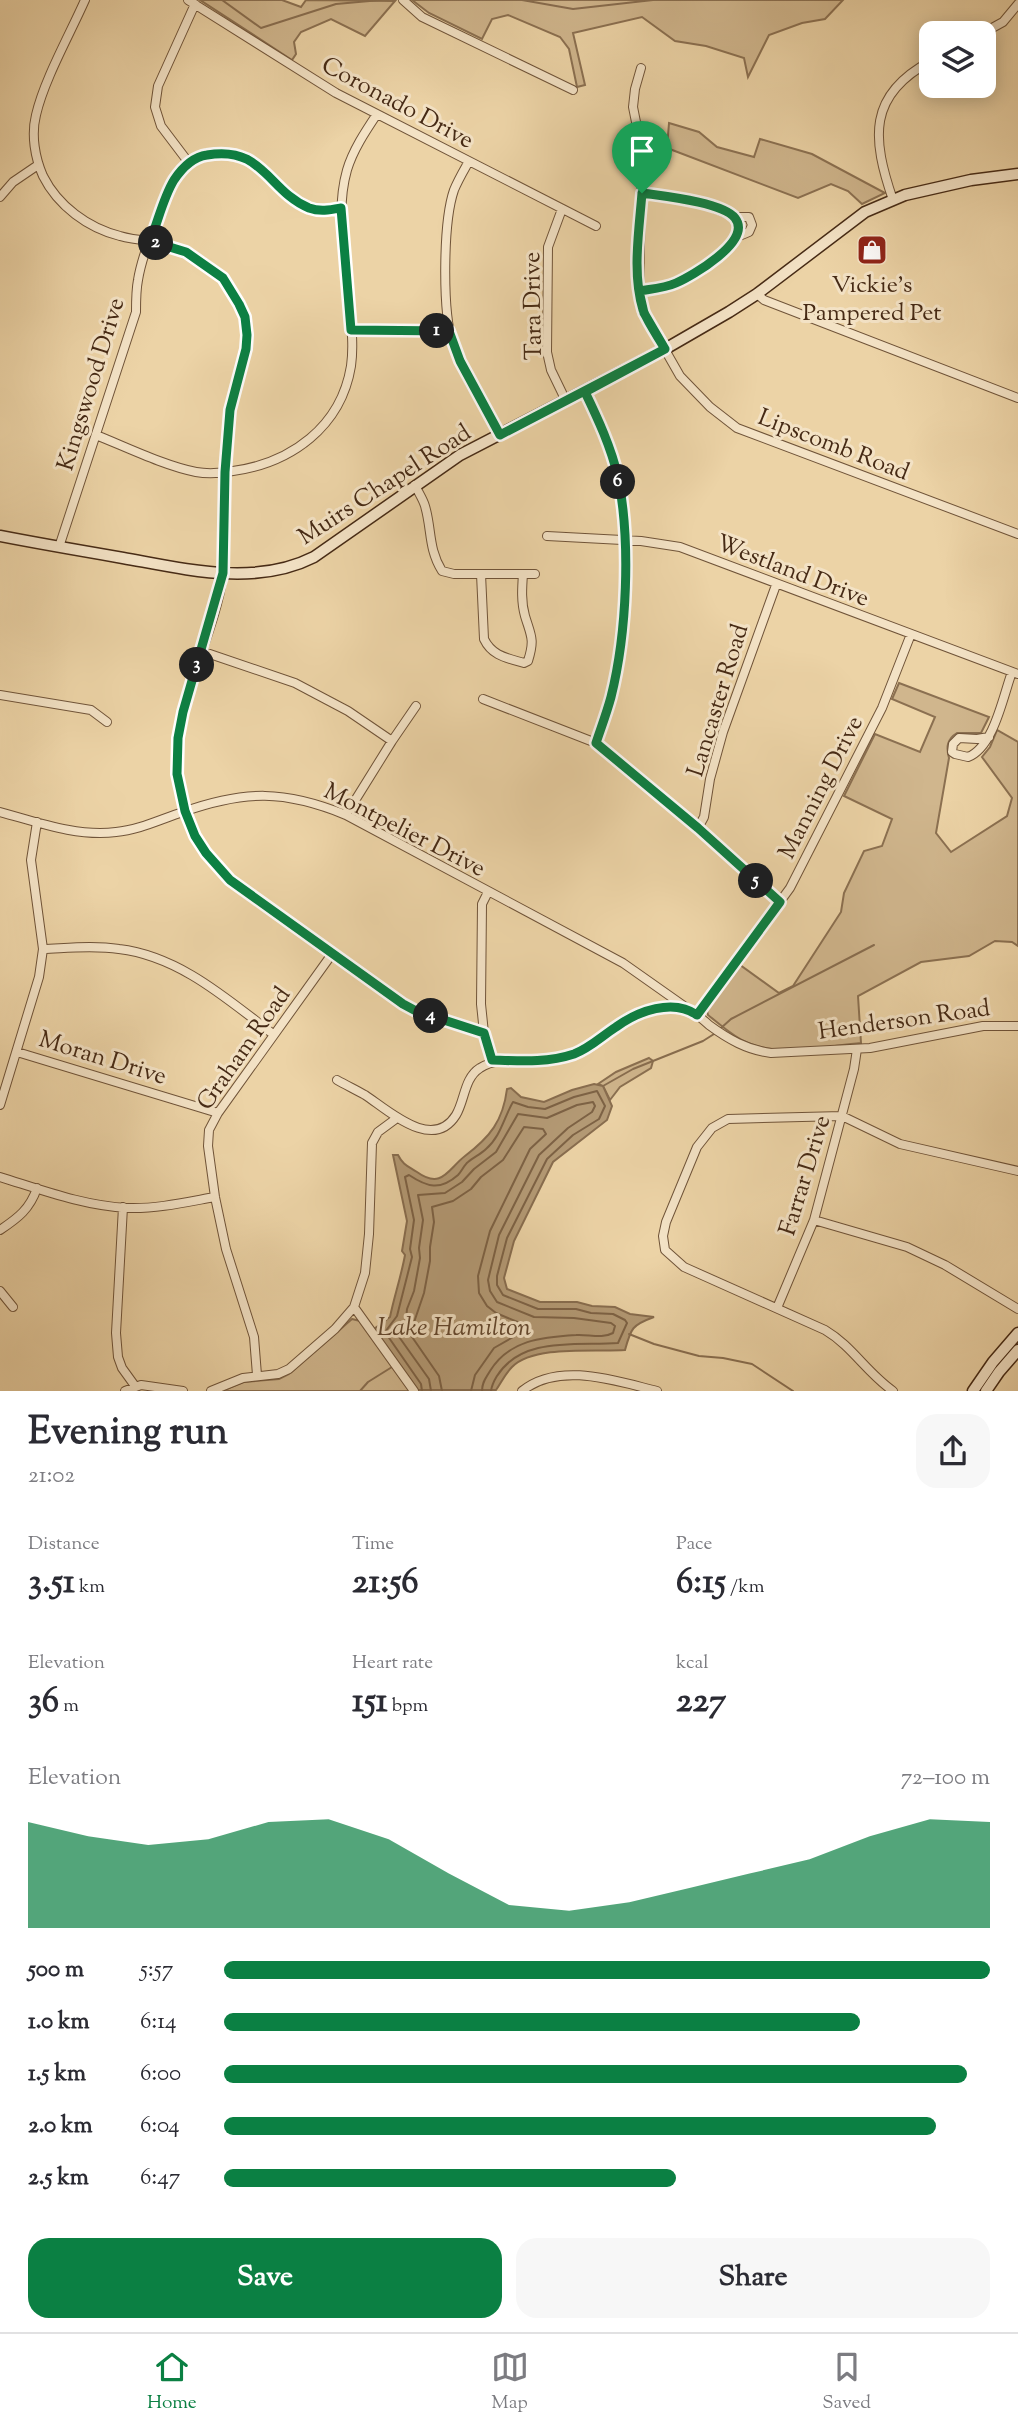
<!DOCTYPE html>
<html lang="en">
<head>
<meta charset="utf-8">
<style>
	:root { --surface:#fff; --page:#f7f7f7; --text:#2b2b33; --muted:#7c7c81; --line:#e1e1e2; --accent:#0b8043 }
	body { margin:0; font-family:"Sorts Mill Goudy",serif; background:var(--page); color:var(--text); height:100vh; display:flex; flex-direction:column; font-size:26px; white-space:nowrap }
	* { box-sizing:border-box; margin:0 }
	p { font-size:23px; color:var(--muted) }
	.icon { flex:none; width:38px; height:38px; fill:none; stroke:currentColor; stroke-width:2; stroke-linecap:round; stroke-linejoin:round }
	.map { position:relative; height:1391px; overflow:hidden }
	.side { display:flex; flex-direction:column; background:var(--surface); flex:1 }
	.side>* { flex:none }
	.controls { position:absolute; left:919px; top:21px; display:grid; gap:14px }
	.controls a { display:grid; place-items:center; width:77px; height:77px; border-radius:14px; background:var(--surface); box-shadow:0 4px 18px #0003; font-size:35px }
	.pin { position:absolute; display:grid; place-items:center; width:60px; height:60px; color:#fff; margin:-72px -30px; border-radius:50% 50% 50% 0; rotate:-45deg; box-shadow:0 0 7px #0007 }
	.pin .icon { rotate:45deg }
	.km { position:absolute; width:35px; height:35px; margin:-18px; border-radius:50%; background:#222; color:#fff; font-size:19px; line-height:35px; text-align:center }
	.round { display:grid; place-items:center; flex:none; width:74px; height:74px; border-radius:21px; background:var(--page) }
	.summary { display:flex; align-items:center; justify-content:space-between; height:119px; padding:0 28px }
	h1 { font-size:38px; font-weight:800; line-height:52px }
	.metrics { display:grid; grid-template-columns:repeat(3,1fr); gap:10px; height:119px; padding:7px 28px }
	.metrics div { display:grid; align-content:center }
	.metrics b { font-size:35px; font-weight:800 }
	.metrics small { font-size:19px; font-weight:400 }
	.metrics p { font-size:19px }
	.chart { height:196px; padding:14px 28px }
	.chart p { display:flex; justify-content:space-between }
	.chart svg { width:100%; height:126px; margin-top:7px; fill:var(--accent); opacity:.7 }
	.action { display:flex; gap:14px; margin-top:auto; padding:14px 28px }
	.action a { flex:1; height:80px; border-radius:21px; background:var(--accent); color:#fff; font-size:28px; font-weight:800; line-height:80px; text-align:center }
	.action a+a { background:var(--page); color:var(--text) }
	ul { padding:0 28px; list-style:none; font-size:23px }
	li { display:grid; grid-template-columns:112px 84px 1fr; align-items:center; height:52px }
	li i { height:18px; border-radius:9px; background:var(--accent) }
	.dock { display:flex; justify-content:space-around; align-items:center; height:98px; border-top:2px solid var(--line); background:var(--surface); font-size:19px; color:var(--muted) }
	.dock a { display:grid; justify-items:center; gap:4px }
	.dock .on { color:var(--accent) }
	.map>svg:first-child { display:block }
	.green { fill:#d0b68d; stroke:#8b7051; stroke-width:2 }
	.water { fill:#b49a75; stroke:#886d4f; stroke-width:2 }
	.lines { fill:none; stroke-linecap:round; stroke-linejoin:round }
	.shore { stroke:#7d6245; stroke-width:2 }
	.stream { stroke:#886d4f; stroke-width:2 }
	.street-casing { stroke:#705439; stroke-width:10 }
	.secondary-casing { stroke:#462a15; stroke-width:13 }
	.street { stroke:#f3e2c5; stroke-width:8 }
	.secondary { stroke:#f3e2c5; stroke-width:10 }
	.route-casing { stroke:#fff; stroke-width:14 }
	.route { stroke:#0b8043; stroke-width:9 }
	.labels { text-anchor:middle; stroke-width:6; stroke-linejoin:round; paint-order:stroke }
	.street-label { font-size:24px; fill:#462a15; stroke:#f3e2c5 }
	.poi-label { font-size:24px; fill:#462a15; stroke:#f3e2c5 }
	.water-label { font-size:26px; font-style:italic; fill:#62462d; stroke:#f3e2c5 }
</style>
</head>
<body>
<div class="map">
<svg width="1018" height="1391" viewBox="0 0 1018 1391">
	<rect width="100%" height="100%" fill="#ecd3a6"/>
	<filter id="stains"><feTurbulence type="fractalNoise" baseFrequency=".00286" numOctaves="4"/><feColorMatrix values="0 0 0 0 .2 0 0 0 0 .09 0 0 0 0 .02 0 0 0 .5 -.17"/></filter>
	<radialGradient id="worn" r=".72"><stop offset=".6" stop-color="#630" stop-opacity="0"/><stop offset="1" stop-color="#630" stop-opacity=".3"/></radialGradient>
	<path class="green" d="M 200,0 L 282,0 L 301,7 L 306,0 L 395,1 L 365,36 L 331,19 L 301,32 L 294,42 L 296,54 L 292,60 Z
		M 412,0 L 843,0 L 825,19 L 802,23 L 769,35 L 748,77 L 744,58 L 706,46 L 675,41 L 642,17 L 573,33 L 585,85 L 577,87 L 569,49 L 560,37 L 508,15 L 492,19 L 482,39 L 429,13 Z
		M 669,123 L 699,132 L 717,147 L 754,157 L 760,139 L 812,154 L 885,193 L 862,204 L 848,191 L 831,184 L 798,198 L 667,148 Z
		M 899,683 L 989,717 L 981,733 L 957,733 C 947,739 946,747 949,758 L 936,833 L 951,852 L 1007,816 L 1012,798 L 982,757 L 990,747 L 997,730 L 1018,742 L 1018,946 L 1012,942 L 995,941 L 969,956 L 921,962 L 858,996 L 861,1043 C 826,1046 781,1057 748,1043 C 733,1037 721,1025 708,1015 L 707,1011 L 740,965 L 779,993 L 793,986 L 841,912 L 844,893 L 864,851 L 882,846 L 892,819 L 844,796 L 875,734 L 920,752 L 935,717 L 892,699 Z
		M 649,1058 L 653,1061 L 651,1068 L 620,1087 L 610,1100 L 603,1086 L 598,1084 L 616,1072 Z
		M 352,1319 L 360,1321 L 410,1391 L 222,1391 L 243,1382 L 279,1379 L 289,1374 Z"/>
	<path class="water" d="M 594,1084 L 603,1086 L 612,1106 L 607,1120 L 553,1162 L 514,1241 L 504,1278 L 507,1289 L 540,1302 L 577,1302 L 592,1306 L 615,1307 L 630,1314 L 654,1317 C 632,1325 631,1328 625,1350 C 595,1352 534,1345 512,1367 C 505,1374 501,1383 496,1390 L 417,1390 L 374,1329 L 390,1317 C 394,1297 401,1277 405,1255 L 402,1251 L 407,1221 L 393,1155 L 398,1155 C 403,1165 408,1166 417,1172 C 442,1190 448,1169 465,1156 C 490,1137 503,1121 507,1089 L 511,1088 L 521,1097 L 544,1102 L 572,1090 Z"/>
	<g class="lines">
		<path class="shore" d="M 422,1391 L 421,1384 L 385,1332 L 397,1316 L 412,1257 L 410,1249 L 414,1220 L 405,1177 L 409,1175 C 427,1187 440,1191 458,1175 C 462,1171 464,1165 468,1162 C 474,1157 481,1154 486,1149 C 501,1136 504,1117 513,1102 L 528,1107 L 545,1109 L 574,1097 L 597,1091 L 605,1106 L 599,1119 L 573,1135 L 547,1159 L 507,1238 L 497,1276 L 497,1285 L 503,1295 L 538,1309 L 576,1309 L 591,1313 L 613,1314 L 625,1320 L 627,1323 L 618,1343 C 577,1346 522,1336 497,1376 C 494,1381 492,1384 491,1391
			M 431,1391 L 429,1379 L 397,1334 L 406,1319 L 407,1309 L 414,1291 L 420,1258 L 419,1248 L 423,1220 L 418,1195 L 445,1193 L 462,1182 L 474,1169 L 496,1152 L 518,1114 L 547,1118 L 577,1105 L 593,1102 L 595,1106 L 592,1112 L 568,1128 L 539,1155 L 499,1235 L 488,1280 L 490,1291 L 497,1302 L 534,1317 L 574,1318 L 611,1323 L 615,1326 L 613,1333 C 602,1339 588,1334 576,1335 C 542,1337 509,1340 490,1371 C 486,1378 482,1382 482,1391
			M 442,1391 L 439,1376 L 410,1334 L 424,1293 L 430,1261 L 430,1247 L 434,1222 L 432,1207 L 453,1201 L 471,1189 L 481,1177 L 503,1160 L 524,1127 L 543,1129 L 546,1134 L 530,1149 L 490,1231 L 478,1276 L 479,1293 L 487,1306 L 496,1313 L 525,1325 L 527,1329 L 494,1348 L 475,1375 L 471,1391"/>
		<path class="stream" d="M 222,0 L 261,28 L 336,4 L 381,0
			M 522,0 L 573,9 L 653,0
			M 721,1028 L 731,1019 L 874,945
			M 603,1086 L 633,1069 L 703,1041 L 714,1034
			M 629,1334 L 654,1344 L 699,1356 L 723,1358 L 752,1364 L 793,1391
			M 360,1391 L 368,1382 L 392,1367"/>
		<g class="street-casing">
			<path id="street" d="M 85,0 C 70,34 44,80 36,115 C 31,135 35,158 43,176 C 58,206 88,228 120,236 C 130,239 140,240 150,241 C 192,248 230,274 244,315 C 253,344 237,372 232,400 C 229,414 228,429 227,444 C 225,473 224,502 224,531 C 223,546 225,561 223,575 C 215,631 185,682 178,738 C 171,789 192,845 230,880 C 249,898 274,912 296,927 C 331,953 367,979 403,1004 L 416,1011 L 484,1033
				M 188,0 L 336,93 L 596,226
				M 403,0 L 422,17 L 573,90
				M 983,33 L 1003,22 L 1018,4
				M 641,68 L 635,89 L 633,107 L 642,152 L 639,291 L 644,313 L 680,376 L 710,407 L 737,428 L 1018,534
				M 469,161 C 464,170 458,180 454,190 C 443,222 442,312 453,344 C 463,376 484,406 500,435
				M 189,163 L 161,126 L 155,107 L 158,86 L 195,4
				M 0,197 L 13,182 L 38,165
				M 893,200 C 872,139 867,95 931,61
				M 562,209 L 548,247 L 547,352 L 551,370 L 566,401
				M 734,217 L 749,217 L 752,225 L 749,232 L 737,237
				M 639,291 C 650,289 662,288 672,284 C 689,279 727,254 736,239 C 739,232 737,224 734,217 C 705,201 674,197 642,193
				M 757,294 L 764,300 L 1018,398
				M 351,330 L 449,331
				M 585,392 C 598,419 612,447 618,477 C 631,542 627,633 611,697 C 607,712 601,728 596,743
				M 96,435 C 126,447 165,466 196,472 C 207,474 222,473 233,471 C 291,463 341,427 351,366 C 354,345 351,323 349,302 C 345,260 335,212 347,170 C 353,150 365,132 377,114
				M 415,485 C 418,492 423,499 425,506 C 432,530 428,548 442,571 L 454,574 L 535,574
				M 547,536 L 641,541 L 680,547 L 1018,674
				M 59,547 L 136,312 C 136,302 136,290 138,280 C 142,255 170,177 189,162 C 198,156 209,153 220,153 C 227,153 234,153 241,156 C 267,168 291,208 320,211 C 326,211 334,209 341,208
				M 481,574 L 484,639 C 492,656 507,658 524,663 L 528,661 C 535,639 531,636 525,616 C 521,602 522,588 523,574
				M 201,651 L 295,683 L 348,711 L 392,741
				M 0,695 L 91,710 L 107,722
				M 483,699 L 596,743 L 603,748 L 698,828 L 780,902
				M 989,737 L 977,739 L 959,738 L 953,744 L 952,752 L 955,754 L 968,757 C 994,747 1003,696 1012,672
				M 0,812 C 37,822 77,837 116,832 C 139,830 161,819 183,812 C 245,790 285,790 346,815 L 623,963 L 684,1006
				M 346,815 L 392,741 L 416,706
				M 698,828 L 704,817 L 710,779 L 723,732 L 776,585
				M 488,892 L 482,904 L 481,1004 L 484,1033 L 492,1060
				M 43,949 C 68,948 94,945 119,949 C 179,956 227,999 273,1034
				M 697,1015 L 790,888 L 882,708 L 911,634
				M 17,1052 L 218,1113
				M 337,1080 C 346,1085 356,1090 365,1095 C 389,1111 433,1152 456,1115 C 465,1100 464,1078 480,1068 C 501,1054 536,1064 562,1057 C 599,1048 623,1014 662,1007 C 669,1006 681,1005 688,1009 C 695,1012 702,1019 709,1025 C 728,1039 747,1050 771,1053 L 870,1048 L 983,1026 L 1018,1026
				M 0,1105 L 39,977 L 43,949 L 31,860 L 37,822
				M 0,1177 C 42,1190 84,1206 128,1208 C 157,1209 187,1202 215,1197
				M 123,1207 L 116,1333 L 118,1357 L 122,1368 L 135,1386
				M 814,1220 L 907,1247 L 945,1265 L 1018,1309
				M 0,1230 C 18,1218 30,1209 37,1188
				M 0,1291 L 13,1307
				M 354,1307 L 414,1391
				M 777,1308 L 814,1220 L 854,1069 L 857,1049
				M 257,1375 L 254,1337 L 226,1249 L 215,1197 L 208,1146 L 209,1130 L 218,1113 L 332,954
				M 125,1391 L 141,1385 L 183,1391
				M 211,1391 L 243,1378 L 278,1374 L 289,1369 L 335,1329 L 354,1307 L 365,1273 L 369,1234 L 372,1143 L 378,1132 L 397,1118
				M 522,1391 C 559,1361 616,1381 657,1391
				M 893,1391 C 867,1373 852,1346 825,1330 L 684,1267 L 665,1250 L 663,1236 L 666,1222 L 697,1147 L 712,1128 L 728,1119 L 842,1116 L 900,1144 L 1018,1171"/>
		</g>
		<g class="secondary-casing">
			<path id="secondary" d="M 0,536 C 41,544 82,551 123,558 C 185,569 255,587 314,557 L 460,455 L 665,349 L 729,312 L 757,294 L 865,212 L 905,195 L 971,180 L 1018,174
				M 973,1391 L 993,1362 L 1018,1333
				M 986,1391 L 999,1372 L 1018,1350"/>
		</g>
		<use href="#street" class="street"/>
		<use href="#secondary" class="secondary"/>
	</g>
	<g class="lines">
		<g class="route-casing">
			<path id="route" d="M 642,193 C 639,231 632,274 643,310 C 648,323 658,337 665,349 L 500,435 L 460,361 L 449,331 L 351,330 L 341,208 C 330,210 320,212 309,208 C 268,191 263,145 207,155 C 193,157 182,168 174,180 C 163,198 158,222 150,241 L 186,252 L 223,278 L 239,304 L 245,317 L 247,335 L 246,349 L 230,410 L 225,472 L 223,573 L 183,712 L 178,738 L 177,774 L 185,811 L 195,836 L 206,853 L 230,880 L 403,1004 L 416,1011 L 484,1033 L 492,1060 C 521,1061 547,1063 574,1054 C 590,1048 602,1036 616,1027 C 638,1011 673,998 697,1015 L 780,902 L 698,828 L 596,743 C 601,728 607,712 611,697 C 627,633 631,542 618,477 C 611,447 598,419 585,392 L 665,349 L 644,313 L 639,291 C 651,289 665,288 676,283 C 692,276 753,241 735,218 C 722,202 662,196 642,193"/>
		</g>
		<use href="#route" class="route"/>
	</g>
	<defs>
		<g id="shop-square" transform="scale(1.575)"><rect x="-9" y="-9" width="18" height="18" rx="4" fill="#8f2418" stroke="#f3e2c5"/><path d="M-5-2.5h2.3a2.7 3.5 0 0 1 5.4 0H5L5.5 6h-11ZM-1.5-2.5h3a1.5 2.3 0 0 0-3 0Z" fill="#fff"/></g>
	</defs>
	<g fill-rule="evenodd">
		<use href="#shop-square" x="872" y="250"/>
	</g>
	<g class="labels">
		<g class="street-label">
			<text transform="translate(398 102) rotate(28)" y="8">Coronado Drive</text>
			<text transform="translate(532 306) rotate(-91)" y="8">Tara Drive</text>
			<text transform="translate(90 384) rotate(-73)" y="8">Kingswood Drive</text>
			<text transform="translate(834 444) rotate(21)" y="8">Lipscomb Road</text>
			<text transform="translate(384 484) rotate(-33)" y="8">Muirs Chapel Road</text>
			<text transform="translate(793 570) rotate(21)" y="8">Westland Drive</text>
			<text transform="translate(717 700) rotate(-73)" y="8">Lancaster Road</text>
			<text transform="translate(820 787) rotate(-63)" y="8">Manning Drive</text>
			<text transform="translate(405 829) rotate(27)" y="8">Montpelier Drive</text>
			<text transform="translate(904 1019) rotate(-8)" y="8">Henderson Road</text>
			<text transform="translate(243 1048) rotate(-55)" y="8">Graham Road</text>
			<text transform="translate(103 1057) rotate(17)" y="8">Moran Drive</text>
			<text transform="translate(804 1175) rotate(-73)" y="8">Farrar Drive</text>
		</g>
		<g class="poi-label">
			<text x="872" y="292">Vickie's<tspan x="872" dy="28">Pampered Pet</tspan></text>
		</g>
		<g class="water-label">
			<text x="454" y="1335">Lake Hamilton</text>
		</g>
	</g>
	<rect width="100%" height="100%" filter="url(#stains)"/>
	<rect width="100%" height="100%" fill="url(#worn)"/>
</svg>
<div class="controls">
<a><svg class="icon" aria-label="layers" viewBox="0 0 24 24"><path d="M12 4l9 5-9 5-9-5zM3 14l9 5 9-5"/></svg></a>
</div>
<div class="pin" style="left:642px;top:193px;background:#1e9e55"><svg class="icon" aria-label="arrive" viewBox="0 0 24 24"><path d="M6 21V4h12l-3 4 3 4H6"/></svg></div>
<b class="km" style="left:437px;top:331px">1</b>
<b class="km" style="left:156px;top:243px">2</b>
<b class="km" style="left:197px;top:665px">3</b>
<b class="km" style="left:431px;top:1016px">4</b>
<b class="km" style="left:756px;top:881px">5</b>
<b class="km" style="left:618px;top:482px">6</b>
</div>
<section class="side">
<div class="summary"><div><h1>Evening run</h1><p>21:02</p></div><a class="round"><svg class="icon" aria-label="share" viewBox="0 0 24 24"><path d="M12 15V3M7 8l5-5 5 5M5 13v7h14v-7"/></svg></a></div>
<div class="metrics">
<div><p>Distance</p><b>3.51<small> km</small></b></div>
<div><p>Time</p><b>21:56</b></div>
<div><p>Pace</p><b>6:15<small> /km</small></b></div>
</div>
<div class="metrics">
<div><p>Elevation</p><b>36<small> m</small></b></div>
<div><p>Heart rate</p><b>151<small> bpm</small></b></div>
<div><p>kcal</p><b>227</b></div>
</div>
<div class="chart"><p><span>Elevation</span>72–100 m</p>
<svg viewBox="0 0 160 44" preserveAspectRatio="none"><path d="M0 44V7L10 12L20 15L30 13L40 7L50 6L60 13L70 25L80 36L90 38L100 35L110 30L120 25L130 20L140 12L150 6L160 7V44z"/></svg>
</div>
<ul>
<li><b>500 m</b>5:57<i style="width:100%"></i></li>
<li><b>1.0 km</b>6:14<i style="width:83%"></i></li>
<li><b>1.5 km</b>6:00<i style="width:97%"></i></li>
<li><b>2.0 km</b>6:04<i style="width:93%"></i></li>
<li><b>2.5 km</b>6:47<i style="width:59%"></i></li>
</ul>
<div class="action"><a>Save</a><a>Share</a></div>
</section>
<nav class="dock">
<a class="on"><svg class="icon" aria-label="home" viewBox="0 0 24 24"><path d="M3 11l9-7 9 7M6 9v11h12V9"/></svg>Home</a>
<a><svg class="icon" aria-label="map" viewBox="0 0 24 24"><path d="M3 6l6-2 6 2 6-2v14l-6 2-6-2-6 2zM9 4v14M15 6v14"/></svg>Map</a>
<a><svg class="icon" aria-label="saved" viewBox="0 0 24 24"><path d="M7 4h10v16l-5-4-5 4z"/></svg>Saved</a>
</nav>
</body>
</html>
